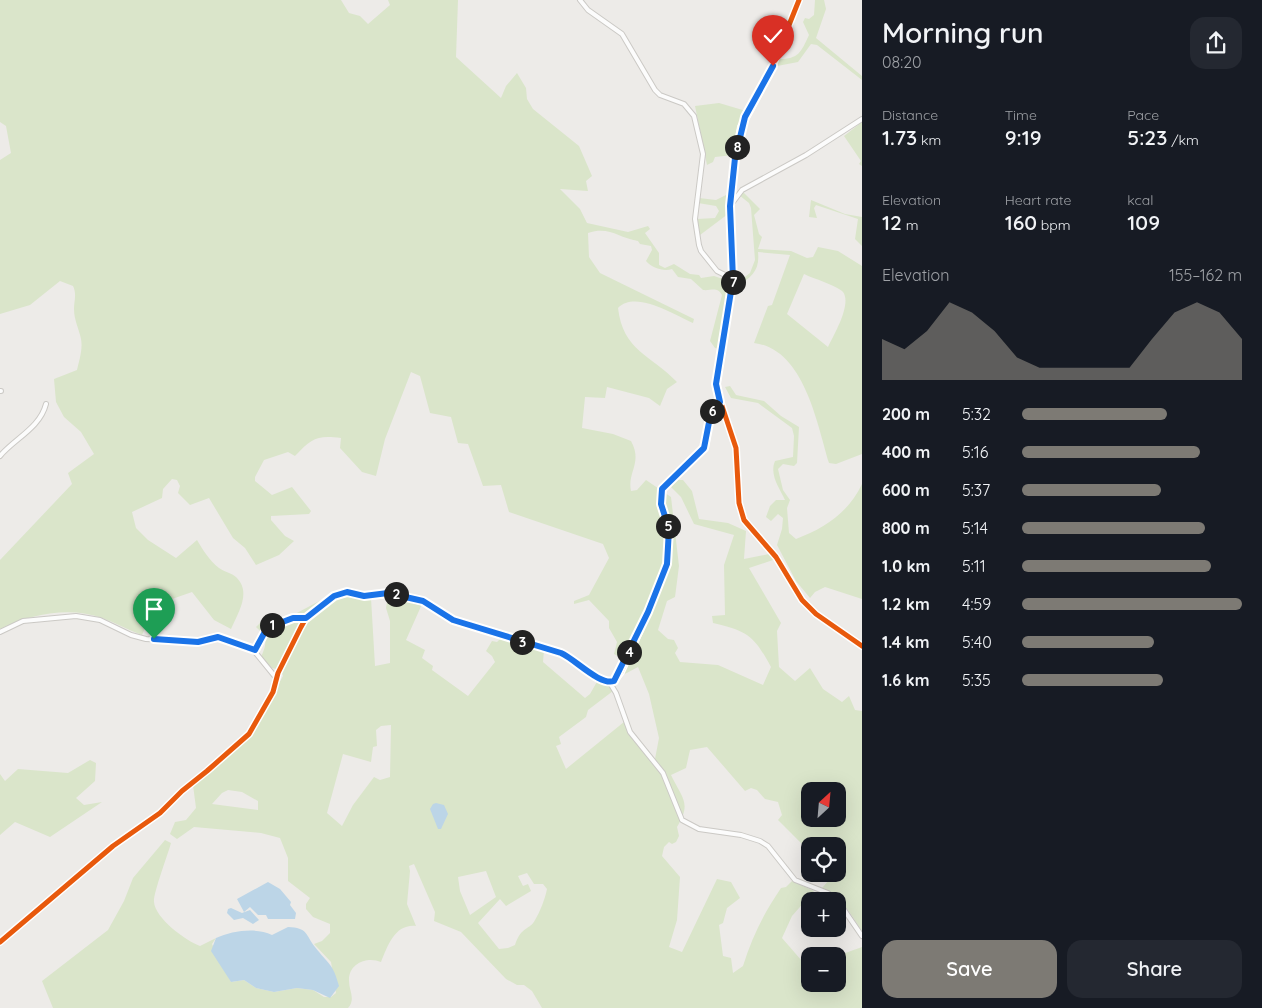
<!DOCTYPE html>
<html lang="en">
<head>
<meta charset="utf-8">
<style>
	:root { --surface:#171b24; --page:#242831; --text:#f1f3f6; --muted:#9ea1a6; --accent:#7d7a74 }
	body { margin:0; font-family:Quicksand,sans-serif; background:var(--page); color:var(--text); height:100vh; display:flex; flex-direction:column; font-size:19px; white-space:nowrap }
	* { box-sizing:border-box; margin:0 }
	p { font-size:16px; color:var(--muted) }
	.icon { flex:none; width:28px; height:28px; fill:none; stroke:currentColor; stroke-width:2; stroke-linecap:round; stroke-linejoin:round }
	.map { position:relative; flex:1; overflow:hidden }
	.drawer { display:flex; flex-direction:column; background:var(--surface); width:400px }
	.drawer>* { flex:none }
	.needle { width:32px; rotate:26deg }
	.controls { position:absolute; left:801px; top:782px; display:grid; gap:10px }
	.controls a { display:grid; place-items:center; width:45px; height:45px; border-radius:10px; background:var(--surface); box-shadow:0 5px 20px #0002; font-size:25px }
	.pin { position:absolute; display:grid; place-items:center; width:42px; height:42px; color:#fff; margin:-51px -21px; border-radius:50% 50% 50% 0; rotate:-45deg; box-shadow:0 0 5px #0007 }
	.pin .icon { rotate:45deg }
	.km { position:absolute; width:25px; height:25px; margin:-12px; border-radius:50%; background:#222; color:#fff; font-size:14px; line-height:25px; text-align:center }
	.round { display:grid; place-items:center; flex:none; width:52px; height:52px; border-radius:15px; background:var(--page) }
	.overview { display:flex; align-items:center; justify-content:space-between; height:85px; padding:0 20px }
	h1 { font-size:28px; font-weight:600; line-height:38px }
	.stats { display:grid; grid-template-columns:repeat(3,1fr); gap:8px; height:85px; padding:5px 20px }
	.stats div { display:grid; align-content:center }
	.stats b { font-size:21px; font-weight:600 }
	.stats small { font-size:14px; font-weight:400 }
	.stats p { font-size:14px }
	.chart { height:140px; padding:10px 20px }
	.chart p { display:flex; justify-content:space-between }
	.chart svg { width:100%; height:90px; margin-top:5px; fill:var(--accent); opacity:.7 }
	.primary-button { display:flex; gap:10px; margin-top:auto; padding:10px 20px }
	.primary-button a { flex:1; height:58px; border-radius:15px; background:var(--accent); color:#fff; font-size:20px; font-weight:600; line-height:58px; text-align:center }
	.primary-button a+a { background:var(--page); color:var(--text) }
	ul { padding:0 20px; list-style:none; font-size:16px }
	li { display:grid; grid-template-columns:80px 60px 1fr; align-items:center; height:38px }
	li i { height:12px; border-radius:6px; background:var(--accent) }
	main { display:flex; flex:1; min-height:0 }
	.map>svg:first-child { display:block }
	.green { fill:#dae5ca; fill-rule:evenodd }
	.water { fill:#bcd5e7 }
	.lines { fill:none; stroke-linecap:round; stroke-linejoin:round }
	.street-casing { stroke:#cbc9c5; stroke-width:6 }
	.street { stroke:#fcfcfc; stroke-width:4 }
	.cycleway-casing { stroke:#fff; stroke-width:8 }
	.cycleway { stroke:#e8590c; stroke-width:5 }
	.route-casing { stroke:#fff; stroke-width:10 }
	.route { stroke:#1a73e8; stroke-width:6 }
</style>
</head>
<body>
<main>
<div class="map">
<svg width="862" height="1008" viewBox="0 0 862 1008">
	<rect width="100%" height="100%" fill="#edebe8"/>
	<path class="green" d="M 0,0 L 341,0 L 349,13 L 360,16 L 368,24 L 390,5 L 388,0 L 458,0 L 456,57 L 501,98 L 506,86 L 517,73 L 526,88 L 527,99 L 533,109 L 579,146 L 592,176 L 586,181 L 588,191 L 560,189 L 580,209 L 587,223 L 628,232 L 648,226 L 650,229 L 645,233 L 659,253 L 659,265 L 665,268 L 674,264 L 690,274 L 699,275 L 701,278 L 714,276 L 729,281 L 731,285 L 719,349 L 715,348 L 710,341 L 722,295 C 717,286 711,291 703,290 L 691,279 L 678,277 L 672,269 C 664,272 652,268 646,261 L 652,250 L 651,246 L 640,244 L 638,241 C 618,238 610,226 588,233 L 589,257 L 600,273 L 694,319 L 693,323 C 674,315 636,290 618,308 C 623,351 651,355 677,382 L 667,389 L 660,406 L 649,398 L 607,387 L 605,398 L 585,397 L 582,428 L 613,434 L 631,441 C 643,463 627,472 631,491 L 637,490 L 646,480 L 671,497 L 679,566 L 675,597 L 667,601 L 658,630 L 668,639 L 674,640 L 678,648 L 675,653 L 680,662 L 718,665 L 763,685 L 771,667 C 754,636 748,631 713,623 L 712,616 L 725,615 L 724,565 L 734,535 L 694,524 L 681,497 L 671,487 L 677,480 L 683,480 L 692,491 L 699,519 L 728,523 L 746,531 L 744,559 L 769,554 L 773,560 L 749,568 L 781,623 L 777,631 L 779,667 L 795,681 L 810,668 L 823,689 L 842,702 L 849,696 L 855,710 L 862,711 L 862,931 L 848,910 L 822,888 L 830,879 L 830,874 L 838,874 L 838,846 L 810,846 L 810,852 L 778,820 L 782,815 L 778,802 L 765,799 L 757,790 L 751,788 L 745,791 L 707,747 L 690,750 L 686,768 L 671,775 C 682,798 692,803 677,827 L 679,836 L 676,842 L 672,844 L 669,842 L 664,847 L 662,856 L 680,877 L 677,920 L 669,947 L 682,952 L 717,879 L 731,882 L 740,898 L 727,908 L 723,923 L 719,925 L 723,956 L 731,958 L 733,973 L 743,966 C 752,937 764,913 781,888 L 786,887 L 792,881 L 814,891 L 792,916 L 782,938 L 802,961 L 805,968 L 810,967 L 810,984 L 838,984 L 837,956 L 862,947 L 862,1008 L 542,1008 L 532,991 L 524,985 L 517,985 L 506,979 L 461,932 L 434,921 L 435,912 L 414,864 L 409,866 L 410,871 L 407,904 L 416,926 C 395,924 388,945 381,962 C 368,956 348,963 349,981 C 349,991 356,999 348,1008 L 53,1008 L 42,981 L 108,930 L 124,901 L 133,878 L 165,840 L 171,843 C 168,854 153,894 154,902 C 155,918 186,941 200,946 L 216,938 L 212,944 L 231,982 L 244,980 L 256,988 L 274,992 L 297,988 L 313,990 L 324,997 L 331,997 L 336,993 L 331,962 L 314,944 L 322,941 L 330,933 L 330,924 L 313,917 L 306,909 L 306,904 L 310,898 L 288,881 L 288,858 L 280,838 L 261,833 L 194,827 L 177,839 L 170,834 L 175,822 L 186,820 L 196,808 L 193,785 L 249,736 L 283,676 L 281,670 L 272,668 L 261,657 C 267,643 268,638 256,627 L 263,620 L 266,622 L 295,614 L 323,599 L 328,603 L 345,595 L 371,598 L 375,666 L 390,663 L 390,621 L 386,608 L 388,596 L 422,604 L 406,640 L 425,650 L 422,658 L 433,666 L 432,670 L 468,696 L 495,662 L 492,656 L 486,651 L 492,641 L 497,642 L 502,637 L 544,650 L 543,662 L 585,698 L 590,694 L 598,680 L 610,686 L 613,691 L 588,710 L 586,717 L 559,737 L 561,744 L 556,746 L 566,769 L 624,722 L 662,769 L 655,759 L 659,738 L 649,694 L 638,667 L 621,676 L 616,684 L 610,679 L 616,674 L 623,659 L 614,654 L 617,642 L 609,628 L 609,621 L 589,600 L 574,604 L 574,601 L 589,595 L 609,558 L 603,544 L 509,512 L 501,485 L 483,486 L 468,444 L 458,443 L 451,417 L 430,413 L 420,376 L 411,372 L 385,439 L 376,476 L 362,472 L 340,448 L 341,438 C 317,435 312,438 295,456 L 288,452 L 264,460 L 255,477 L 255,481 L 272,495 L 292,487 L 311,511 L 309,514 L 271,516 L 271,520 L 285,536 L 294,541 L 279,555 L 256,565 L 245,548 L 233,538 L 209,498 L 190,505 L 178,493 L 180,486 L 177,480 L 172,479 L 163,489 L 162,498 L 132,512 L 136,528 L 148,540 L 176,558 L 197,540 C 203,550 209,560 219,568 C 224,572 232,573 236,577 C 252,592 238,613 231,629 L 214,620 L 192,592 L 155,605 L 142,635 C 128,630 116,623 102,618 C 71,606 29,614 0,629 L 0,560 L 72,484 L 68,473 L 94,454 L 81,432 L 64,417 L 56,402 L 54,379 L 77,370 C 79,361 83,349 81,339 C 79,329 74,320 74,309 C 74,301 77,294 73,286 L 60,281 L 30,305 L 0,314 L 0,160 L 11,153 L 6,126 L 0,122 ZM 391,725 L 390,777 L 380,780 L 374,777 L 353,805 L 342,826 L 327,813 L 343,754 L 371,762 L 373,747 L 377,746 L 376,730 L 381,726 ZM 228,790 L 242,792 L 258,801 L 258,810 L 212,804 L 222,793 ZM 810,791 L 838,791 L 838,819 L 810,819 ZM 486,871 L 496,897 L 470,915 L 460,891 L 458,877 ZM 527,873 L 534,884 L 543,884 L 547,889 C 545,899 540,912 535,920 C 530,930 521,926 515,945 L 508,948 L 499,949 L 478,923 L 500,899 L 506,906 L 531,891 L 528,884 L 523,886 L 518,876 Z
		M 815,0 L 824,0 L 826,9 L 816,38 L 862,76 L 862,80 L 817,45 L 811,44 L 798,62 L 777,66 L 779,59 C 799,59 801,52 809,35 L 803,22 L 805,18 L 809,19 L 814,15 Z
		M 719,103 L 746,111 L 738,129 L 733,155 L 715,157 L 713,162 L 707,165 L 695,106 Z
		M 862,122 L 862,166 L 859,164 L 861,161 L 844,136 Z
		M 742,191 L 760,209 L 754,215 L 759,234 L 762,237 L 758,249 L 791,251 L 807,258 L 813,257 L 818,247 L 838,251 L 862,266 L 862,454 L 836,464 L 829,463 C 817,423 804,349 754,343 L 768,306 L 772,305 L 790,255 L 758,252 C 760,270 752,277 737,286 L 737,283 L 750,273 L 755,260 L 751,208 L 749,203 L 739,195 ZM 804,274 C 812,278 838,286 843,292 C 852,304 834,335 828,347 L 787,314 Z
		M 728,194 L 728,214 L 700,235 L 697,219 L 715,218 L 719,211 L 716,206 L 698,203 L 699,198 L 716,200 Z
		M 811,200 L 845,214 L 862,217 L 862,246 L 855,239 L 858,219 L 816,205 L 814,208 L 817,218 L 809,217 Z
		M 730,386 L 736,395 L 764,401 L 781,416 L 799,427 L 797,463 L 794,466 L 783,464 L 778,469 L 783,490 L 790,500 L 787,508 L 789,533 L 796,539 C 825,528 849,512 862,484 L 862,599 L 825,587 L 815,592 L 810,598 L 796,581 L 777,545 L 782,529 L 783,518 L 778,514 L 771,521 L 766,517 L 770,506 L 776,500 L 785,500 C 780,489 769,475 775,461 L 793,457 L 794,436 L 792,428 L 758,403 L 731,398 L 725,387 Z
		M 90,760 L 96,763 L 95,781 L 76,798 L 84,805 L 102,802 L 50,837 L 15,822 L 0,835 L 0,774 L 5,781 L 18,769 L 68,773 Z"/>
	<path class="water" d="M 436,803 L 444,805 L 448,814 L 441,829 L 438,829 L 430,809 L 433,804 Z
		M 268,882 L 280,889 L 291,902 L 290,905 L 296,913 L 295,919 L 268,919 L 266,915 L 258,915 L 250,907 L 244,912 L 237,899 Z
		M 231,908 L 242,913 L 250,910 L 259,920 L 253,924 L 243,918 L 234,920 L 227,913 L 228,909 Z
		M 288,927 C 308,928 305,934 315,947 C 328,964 333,963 339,986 L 330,998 L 313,990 L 297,988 L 274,992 L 256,988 L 244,980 L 231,982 L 211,951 L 216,938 C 232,931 256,927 272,935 Z"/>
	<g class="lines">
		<g class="street-casing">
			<path id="street" d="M 580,0 L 588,10 L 622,34 L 655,90 L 660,95 L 684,104 L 694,116 L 703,154 L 695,219 L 699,245 L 701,251 L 717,271 L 733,279
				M 799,0 L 769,75 L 741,127 L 735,158 L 730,206 L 733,279 L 716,388 L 736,448 L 739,503 L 744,520 L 776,557 L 802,600 L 816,614 L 862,646
				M 730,206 L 742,190 L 806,155 L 862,119
				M 0,391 L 1,391
				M 0,456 C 14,439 40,428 46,404
				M 0,632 L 23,621 L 76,616 L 100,620 L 131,635 L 146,639 L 198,642 L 219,637 L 255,650
				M 277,679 L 255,652 C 258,628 284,616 306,618
				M 610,683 L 616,693 L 630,732 L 663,773 L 682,820 L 699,829 L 741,835 L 760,841 L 768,846 L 795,880 L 828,893 L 837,901
				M 838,901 L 862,936
				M 0,942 L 113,846 L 160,813 L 182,791 L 207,771 L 249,734 L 273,692 L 278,673 L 301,627 L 306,618 L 334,596 L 347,592 L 364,596 L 395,594 L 427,603 L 453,620 L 561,653 C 575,659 600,686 614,681 L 621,672 L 648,612 L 667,564 L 669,529 L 661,504 L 662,489 L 705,448 L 712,407 L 720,402"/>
		</g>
		<use href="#street" class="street"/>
		<g class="cycleway-casing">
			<path id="cycleway" d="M 799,0 L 769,75 L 741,127 L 735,158 L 730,206 L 733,279 L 716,388 L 736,448 L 739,503 L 744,520 L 776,557 L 802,600 L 816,614 L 862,646
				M 0,942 L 113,846 L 160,813 L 182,791 L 207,771 L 249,734 L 273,692 L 278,673 L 301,627 L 306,618 L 334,596 L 347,592 L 364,596 L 395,594 L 427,603 L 453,620 L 561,653 C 575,659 600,686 614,681 L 621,672 L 648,612 L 667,564 L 669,529 L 661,504 L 662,489 L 705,448 L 712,407 L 720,402"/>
		</g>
		<use href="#cycleway" class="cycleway"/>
	</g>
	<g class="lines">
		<g class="route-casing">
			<path id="route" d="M 154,639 L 198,642 L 218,637 L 255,650 L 267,628 L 293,618 L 306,618 L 334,596 L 347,592 L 364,596 L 388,593 L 423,601 L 453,620 L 561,653 C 575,659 600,686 614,681 L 648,612 L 667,564 L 669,529 L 661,504 L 662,489 L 704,448 L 712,407 L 720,402 L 716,384 L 733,279 L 730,206 L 735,158 L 745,117 L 773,66"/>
		</g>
		<use href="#route" class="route"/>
	</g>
</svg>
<div class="controls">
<a><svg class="needle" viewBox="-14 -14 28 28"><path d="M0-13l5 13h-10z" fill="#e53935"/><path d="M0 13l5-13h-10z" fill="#9ea1a6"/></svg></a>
<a><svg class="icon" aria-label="locate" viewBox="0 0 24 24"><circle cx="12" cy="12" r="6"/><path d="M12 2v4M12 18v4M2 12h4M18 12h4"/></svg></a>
<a>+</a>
<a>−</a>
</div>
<div class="pin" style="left:154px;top:639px;background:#1e9e55"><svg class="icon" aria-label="arrive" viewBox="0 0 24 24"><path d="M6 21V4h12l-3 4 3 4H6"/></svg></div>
<div class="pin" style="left:773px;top:66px;background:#d93025"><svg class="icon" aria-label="check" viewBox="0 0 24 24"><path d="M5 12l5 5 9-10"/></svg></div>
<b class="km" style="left:272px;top:625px">1</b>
<b class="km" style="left:396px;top:594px">2</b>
<b class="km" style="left:522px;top:642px">3</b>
<b class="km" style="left:629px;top:652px">4</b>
<b class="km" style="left:668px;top:526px">5</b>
<b class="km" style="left:712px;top:411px">6</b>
<b class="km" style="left:733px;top:282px">7</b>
<b class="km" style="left:737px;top:147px">8</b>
</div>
<section class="drawer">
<div class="overview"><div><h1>Morning run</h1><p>08:20</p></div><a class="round"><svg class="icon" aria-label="share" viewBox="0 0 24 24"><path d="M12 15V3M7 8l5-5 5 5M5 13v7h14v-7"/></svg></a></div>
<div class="stats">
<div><p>Distance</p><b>1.73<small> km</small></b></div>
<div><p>Time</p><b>9:19</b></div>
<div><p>Pace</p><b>5:23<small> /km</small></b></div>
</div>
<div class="stats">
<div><p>Elevation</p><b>12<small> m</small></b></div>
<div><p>Heart rate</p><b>160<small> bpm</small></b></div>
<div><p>kcal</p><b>109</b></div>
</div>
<div class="chart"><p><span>Elevation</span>155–162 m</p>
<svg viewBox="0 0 160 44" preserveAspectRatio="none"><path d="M0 44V24L10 29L20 20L30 6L40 11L50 20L60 33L70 38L80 38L90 38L100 38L110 38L120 24L130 11L140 6L150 11L160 24V44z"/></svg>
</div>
<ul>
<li><b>200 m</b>5:32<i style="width:66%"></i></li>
<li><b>400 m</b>5:16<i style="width:81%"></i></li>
<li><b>600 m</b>5:37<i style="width:63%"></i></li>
<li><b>800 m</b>5:14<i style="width:83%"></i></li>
<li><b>1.0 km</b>5:11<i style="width:86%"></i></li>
<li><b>1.2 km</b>4:59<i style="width:100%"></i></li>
<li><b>1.4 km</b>5:40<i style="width:60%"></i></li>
<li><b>1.6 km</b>5:35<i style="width:64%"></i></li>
</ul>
<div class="primary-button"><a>Save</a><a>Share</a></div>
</section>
</main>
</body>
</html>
